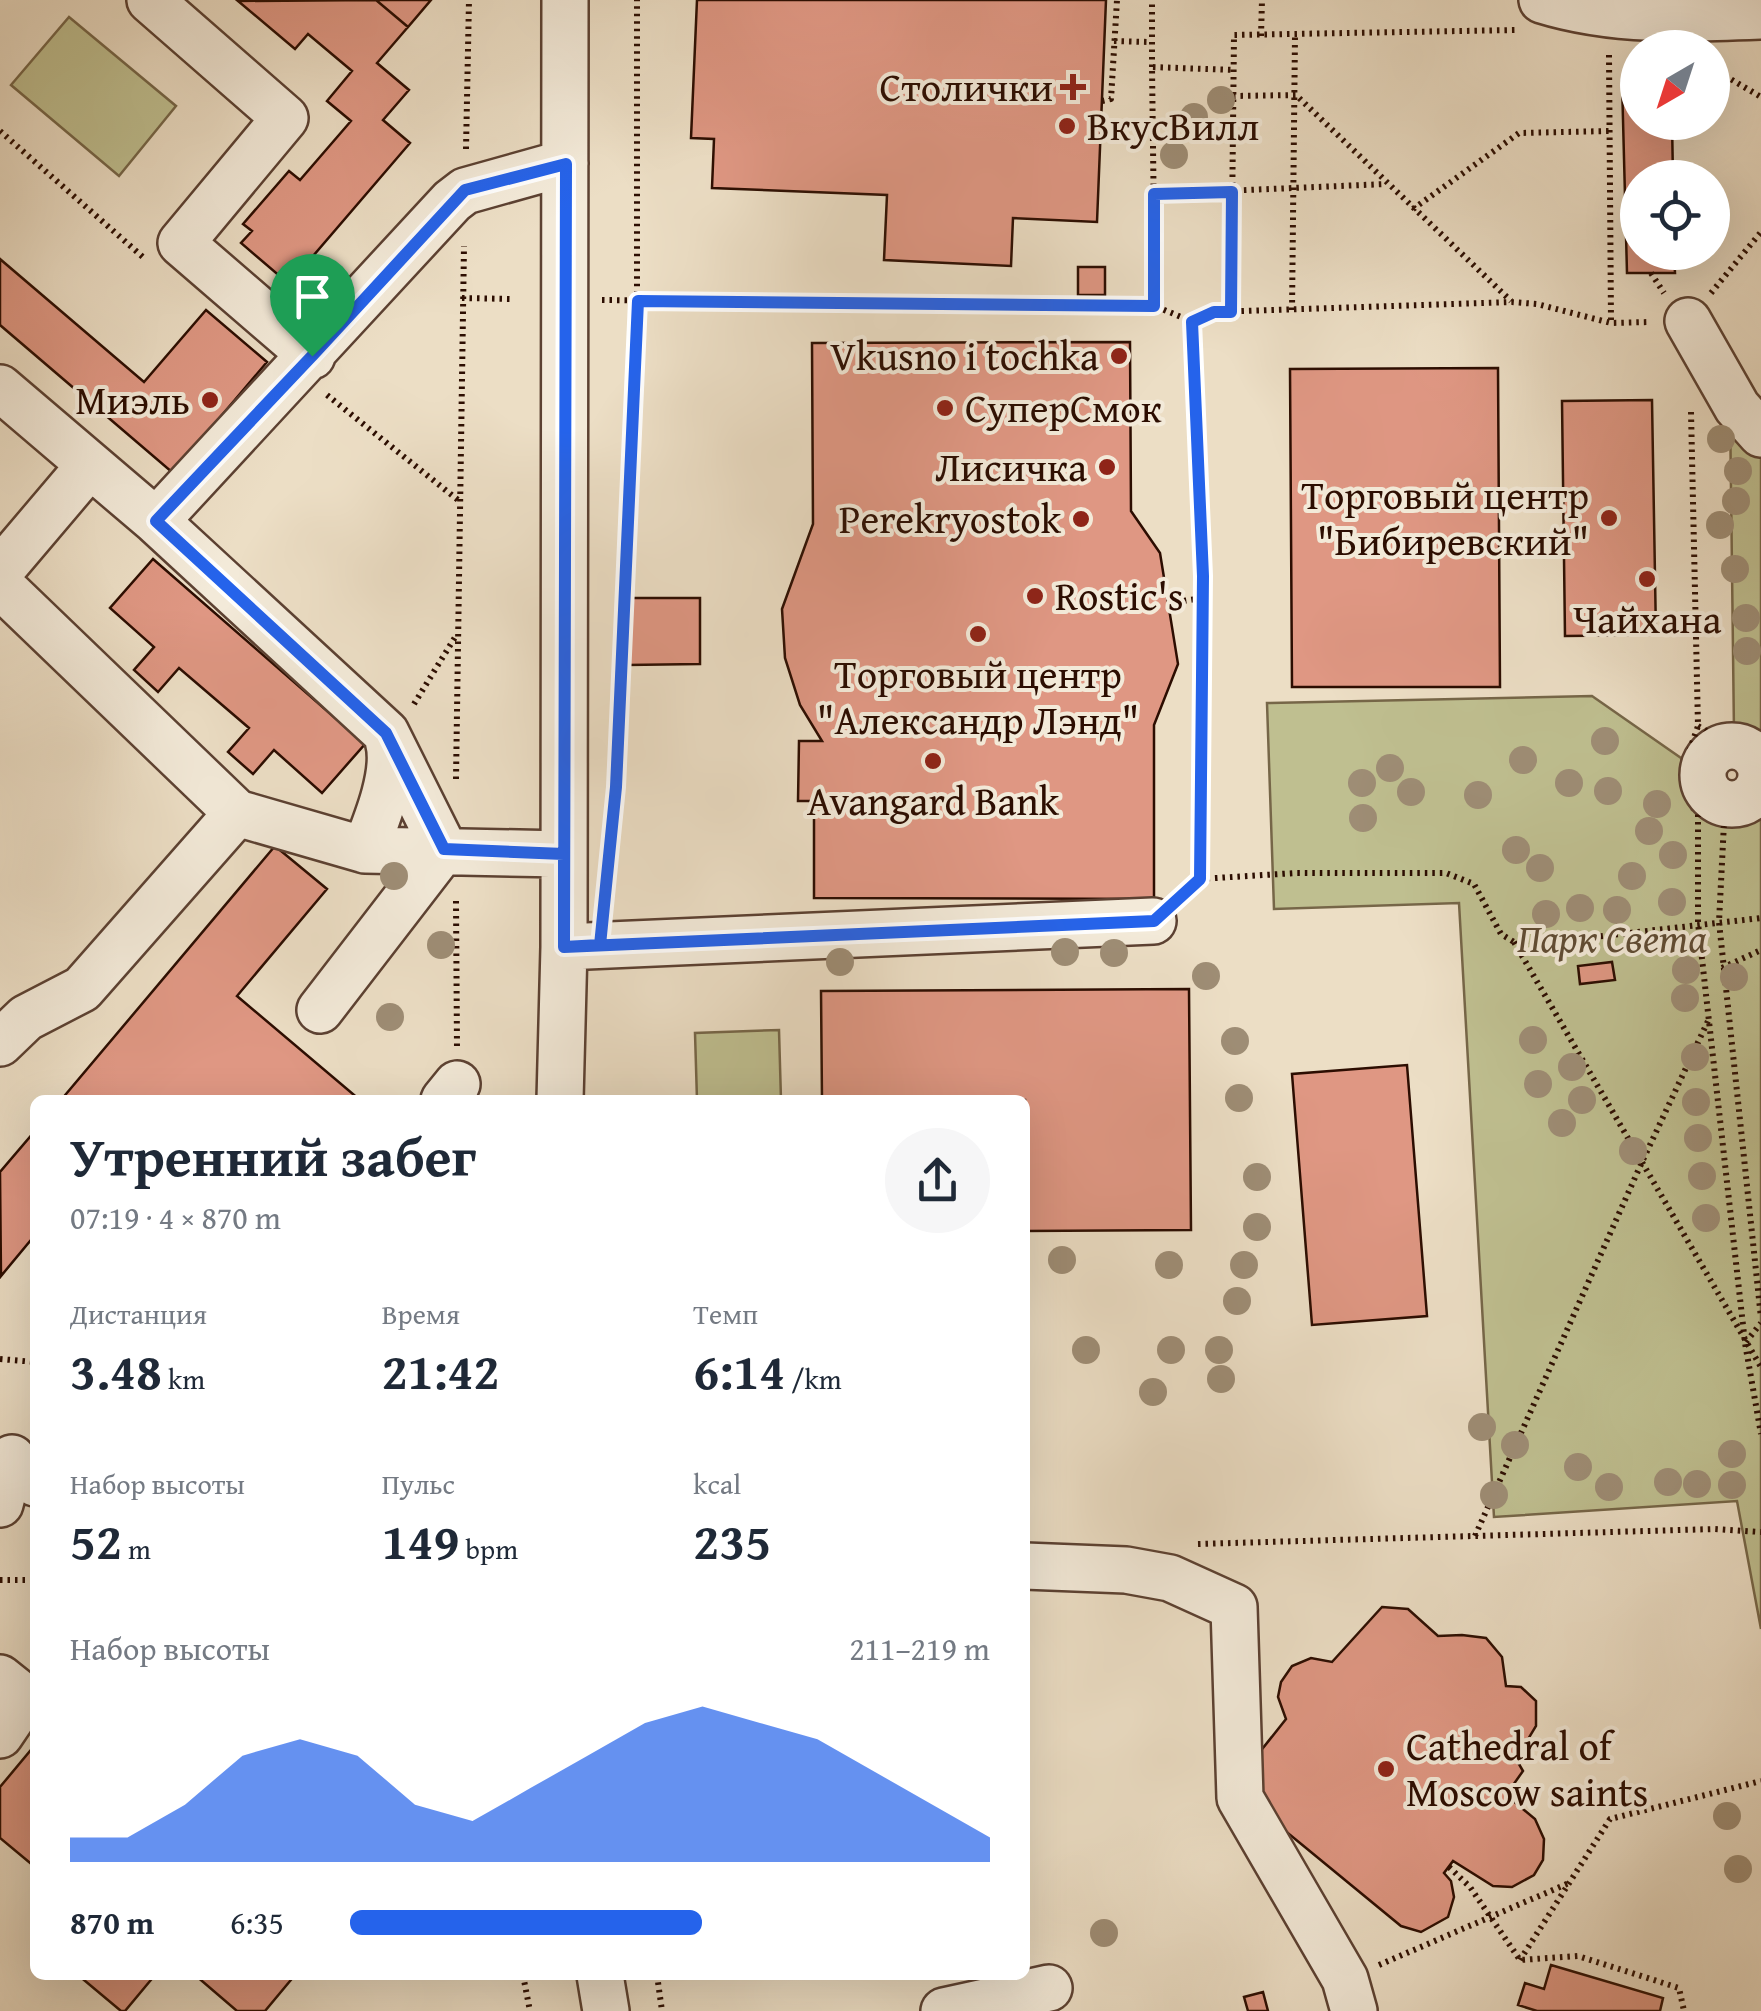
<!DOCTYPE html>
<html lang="ru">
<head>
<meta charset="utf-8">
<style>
	:root { --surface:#fff; --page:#f6f6f7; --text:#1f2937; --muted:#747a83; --accent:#2563eb }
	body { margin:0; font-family:"Gentium Book Plus",serif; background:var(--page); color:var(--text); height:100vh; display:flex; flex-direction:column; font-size:38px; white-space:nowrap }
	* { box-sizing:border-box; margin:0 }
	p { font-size:32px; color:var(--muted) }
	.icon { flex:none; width:55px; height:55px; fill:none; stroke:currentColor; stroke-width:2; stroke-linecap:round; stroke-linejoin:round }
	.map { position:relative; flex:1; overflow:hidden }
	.side { position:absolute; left:30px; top:1095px; width:1000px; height:885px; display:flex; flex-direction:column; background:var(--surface); border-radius:15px; box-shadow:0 10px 40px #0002 }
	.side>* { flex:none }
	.needle { width:65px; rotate:219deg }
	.controls { position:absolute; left:1620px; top:30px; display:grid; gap:20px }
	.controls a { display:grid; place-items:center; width:110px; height:110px; border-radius:50%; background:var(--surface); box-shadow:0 10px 40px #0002; font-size:50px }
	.pin { position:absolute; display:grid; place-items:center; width:85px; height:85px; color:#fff; margin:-102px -42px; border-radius:50% 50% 50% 0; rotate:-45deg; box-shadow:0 0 10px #0007 }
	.pin .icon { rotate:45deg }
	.round { display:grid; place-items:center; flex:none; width:105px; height:105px; border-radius:52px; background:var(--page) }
	.headline { display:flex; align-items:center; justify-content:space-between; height:170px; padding:0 40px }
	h1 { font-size:55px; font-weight:700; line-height:75px }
	.figures { display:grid; grid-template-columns:repeat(3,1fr); gap:15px; height:170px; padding:10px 40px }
	.figures div { display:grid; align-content:center }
	.figures b { font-size:50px; font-weight:700 }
	.figures small { font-size:28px; font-weight:400 }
	.figures p { font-size:28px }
	.chart { height:280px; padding:20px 40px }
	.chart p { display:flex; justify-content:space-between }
	.chart svg { width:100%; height:180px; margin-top:10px; fill:var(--accent); opacity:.7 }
	ul { padding:0 40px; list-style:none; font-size:32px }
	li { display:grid; grid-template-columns:160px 120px 1fr; align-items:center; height:75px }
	li i { height:25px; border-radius:12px; background:var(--accent) }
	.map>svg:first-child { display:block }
	.green { fill:#bfbf90; stroke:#766648; stroke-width:2.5 }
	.building { fill:#df9783; stroke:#2c0d01; stroke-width:2.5 }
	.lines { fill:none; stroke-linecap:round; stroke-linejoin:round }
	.minor-casing { stroke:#5c4132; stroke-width:50 }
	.path { stroke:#2c0d01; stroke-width:6; stroke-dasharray:2.5 5; stroke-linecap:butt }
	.minor { stroke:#f3ead9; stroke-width:45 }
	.tree { fill:#9e8d75 }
	.route-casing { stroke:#fff; stroke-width:20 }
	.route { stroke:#2563eb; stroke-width:12 }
	.poi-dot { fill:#8f2418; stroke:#f3ead9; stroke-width:4 }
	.labels { text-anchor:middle; stroke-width:8; stroke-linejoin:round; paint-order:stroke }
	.poi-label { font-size:40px; fill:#2c0d01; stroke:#f3ead9; text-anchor:end }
	.park-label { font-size:40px; font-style:italic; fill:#5f4b33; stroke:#f3ead9 }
</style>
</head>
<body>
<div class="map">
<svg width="1761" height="2011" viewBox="0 0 1761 2011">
	<rect width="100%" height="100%" fill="#ecdec5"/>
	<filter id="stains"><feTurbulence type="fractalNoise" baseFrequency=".002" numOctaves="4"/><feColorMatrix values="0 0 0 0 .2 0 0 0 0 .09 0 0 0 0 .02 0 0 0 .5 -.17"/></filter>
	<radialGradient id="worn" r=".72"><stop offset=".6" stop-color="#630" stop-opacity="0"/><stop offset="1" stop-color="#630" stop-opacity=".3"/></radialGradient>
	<path class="green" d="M 69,17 L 176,106 L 119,176 L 11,85 Z
		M 1730,407 L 1761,441 L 1761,754 L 1734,732 Z
		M 1592,696 L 1681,758 L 1692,810 L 1729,819 L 1761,818 L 1761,1629 L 1737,1501 L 1494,1517 L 1459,903 L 1274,909 L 1267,703 Z
		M 779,1030 L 781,1100 L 697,1100 L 695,1033 Z"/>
	<path class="building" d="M 376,0 L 408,27 L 377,63 L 409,90 L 383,120 L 410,143 L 289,284 L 241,243 L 252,231 L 243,224 L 289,171 L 300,180 L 351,121 L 327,101 L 352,71 L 308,34 L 295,49 L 238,1 Z
		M 376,0 L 431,0 L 408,27 Z
		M 697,0 L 1106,0 L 1097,222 L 1013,218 L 1011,266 L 884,260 L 887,195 L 712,188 L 714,139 L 691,138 Z
		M 1638,80 L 1638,122 L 1672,122 L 1673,178 L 1638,178 L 1638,252 L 1674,252 L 1675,273 L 1627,273 L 1622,81 Z
		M 0,259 L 144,382 L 206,310 L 267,362 L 173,473 L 0,325 Z
		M 1078,267 L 1105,267 L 1105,295 L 1078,295 Z
		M 1130,342 L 1131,511 L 1160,553 L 1178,664 L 1154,725 L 1154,899 L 814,898 L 814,801 L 798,801 L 799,741 L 822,741 L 800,705 L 785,658 L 782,609 L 813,524 L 812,343 Z
		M 1498,368 L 1500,687 L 1292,687 L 1290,369 Z
		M 1652,400 L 1656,635 L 1565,636 L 1562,401 Z
		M 153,559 L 365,744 L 322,793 L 274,750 L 253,774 L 228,752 L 249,728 L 179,668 L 158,692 L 134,670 L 154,647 L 110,608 Z
		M 627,598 L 700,598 L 700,664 L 627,665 Z
		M 275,846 L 327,889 L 237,996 L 360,1100 L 61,1100 Z
		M 1612,962 L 1615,980 L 1580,984 L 1578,966 Z
		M 1189,989 L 1191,1230 L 1025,1231 L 1025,1100 L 822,1100 L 821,991 Z
		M 1407,1065 L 1427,1316 L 1312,1325 L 1292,1074 Z
		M 35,1131 L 35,1235 L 1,1276 L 0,1172 Z
		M 1382,1607 L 1408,1609 L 1438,1636 L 1462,1635 L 1486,1638 L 1502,1657 L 1506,1686 L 1521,1687 L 1536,1701 L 1536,1726 L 1516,1759 L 1523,1771 L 1506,1795 L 1535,1819 L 1544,1839 L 1543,1860 L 1534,1875 L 1512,1887 L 1493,1886 L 1453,1861 L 1444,1873 L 1451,1881 L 1454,1897 L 1448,1917 L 1421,1932 L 1401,1926 L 1255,1806 L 1259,1753 L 1286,1719 L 1278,1697 L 1281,1682 L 1292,1666 L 1311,1658 L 1332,1662 Z
		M 35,1745 L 35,1867 L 0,1838 L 0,1787 Z
		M 1551,1965 L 1663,1998 L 1660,2011 L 1537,2011 L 1518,2005 L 1525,1983 L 1544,1989 Z
		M 78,1975 L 155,1975 L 125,2011 L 121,2011 Z
		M 195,1975 L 295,1975 L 265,2011 L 237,2011 Z
		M 1263,1992 L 1268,2011 L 1248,2011 L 1244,1997 Z"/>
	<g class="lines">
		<g class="minor-casing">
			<path id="minor" d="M 150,0 L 285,118 L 181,243 L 312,356
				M 1542,0 C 1613,22 1687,19 1761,16
				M 1688,321 L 1737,407 L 1761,434
				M 0,388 L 156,521 L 386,733 L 444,849 L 320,1010
				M 156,521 L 452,201 L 465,191 L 565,163
				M 0,571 L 89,466
				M 0,585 L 237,813 L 365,850 L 564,854
				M1703 775a29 29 0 1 1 58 0a29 29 0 1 1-58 0Z
				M 365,850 C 377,820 397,771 388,740
				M 564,947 L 1153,921
				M 0,1043 L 26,1018 L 82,989 L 237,813
				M 444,1100 L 457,1084
				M 560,1100 L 564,947 L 565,0
				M 0,1504 L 12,1458 L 35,1483
				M 1025,1566 L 1126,1570 L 1170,1578 L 1234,1607 L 1240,1798 L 1345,1979 L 1354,2011
				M 0,1678 L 25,1698 L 0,1735
				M 600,1975 L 606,2011
				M 944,2011 L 1049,1988"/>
		</g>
		<path class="path" d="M 1261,36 L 1262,0
			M 1114,41 L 1149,42
			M 1609,55 L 1611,323
			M 1152,67 L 1152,0
			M 1712,68 L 1761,97
			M 1233,96 L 1296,95 L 1511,301
			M 1102,101 L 1111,99 L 1117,0
			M 0,131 L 144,258
			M 466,149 L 469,0
			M 1154,194 L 1386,184
			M 1413,209 L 1519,133 L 1609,131
			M 1651,273 L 1664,293
			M 1711,293 L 1761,232
			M 462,298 L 513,299
			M 602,300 L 1155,306 L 1193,322 L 1214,312 L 1512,302 L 1537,304 L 1611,323 L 1651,322
			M 1155,306 L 1152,67 L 1234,70
			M 1292,310 L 1295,36
			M 1231,312 L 1234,35 L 1517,30
			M 327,395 L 458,500
			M 1691,412 L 1698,726 L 1688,755 L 1698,814 L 1698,923 L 1745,1343 L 1761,1434
			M 1169,603 L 1203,598
			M 414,704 L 457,634
			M 1698,726 L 1731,746
			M 456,779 L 464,246
			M 1725,803 L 1719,922 L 1761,1318
			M 608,863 L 616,787 L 637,301 L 637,0
			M 1200,879 L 1296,873 L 1446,873 L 1474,884 L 1501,934 L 1514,942 L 1585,938 L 1761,918
			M 1180,897 L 1200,879 L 1203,576 L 1193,322
			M 456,901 L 457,1049
			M 1514,942 L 1761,1367
			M 1722,968 L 1761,950
			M 1746,1342 L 1761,1323
			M 0,1359 L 35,1362
			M 1475,1536 L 1642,1162 L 1708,1021
			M 1198,1544 L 1715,1529 L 1761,1532
			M 0,1580 L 35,1580
			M 1449,1867 L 1470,1887 L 1520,1960 L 1578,1956 L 1679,1988 L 1684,2011
			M 1520,1960 L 1610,1819 L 1761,1781
			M 1379,1965 L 1569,1883
			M 523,1975 L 530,2011
			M 657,1975 L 662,2011"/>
		<use href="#minor" class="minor"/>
	</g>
	<g class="tree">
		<circle cx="1221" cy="100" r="14"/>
		<circle cx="1194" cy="117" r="14"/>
		<circle cx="1174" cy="155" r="14"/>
		<circle cx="1721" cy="439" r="14"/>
		<circle cx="1738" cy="471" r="14"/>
		<circle cx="1736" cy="501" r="14"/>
		<circle cx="1720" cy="525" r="14"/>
		<circle cx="1735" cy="569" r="14"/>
		<circle cx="1746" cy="618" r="14"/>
		<circle cx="1747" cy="651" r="14"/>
		<circle cx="1605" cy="741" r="14"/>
		<circle cx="1523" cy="760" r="14"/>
		<circle cx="1390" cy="768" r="14"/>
		<circle cx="1362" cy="783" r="14"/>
		<circle cx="1569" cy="783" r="14"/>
		<circle cx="1608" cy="791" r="14"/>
		<circle cx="1411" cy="792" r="14"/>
		<circle cx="1478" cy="795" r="14"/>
		<circle cx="1657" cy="804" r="14"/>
		<circle cx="1363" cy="818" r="14"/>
		<circle cx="1649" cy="831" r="14"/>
		<circle cx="1516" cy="850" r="14"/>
		<circle cx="1673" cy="855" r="14"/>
		<circle cx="1540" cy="868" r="14"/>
		<circle cx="394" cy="876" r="14"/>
		<circle cx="1632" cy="876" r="14"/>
		<circle cx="1672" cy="902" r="14"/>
		<circle cx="1580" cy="908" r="14"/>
		<circle cx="1617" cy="910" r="14"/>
		<circle cx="1546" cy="914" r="14"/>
		<circle cx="441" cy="945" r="14"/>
		<circle cx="1065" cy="952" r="14"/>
		<circle cx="1114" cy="953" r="14"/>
		<circle cx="840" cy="962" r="14"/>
		<circle cx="1686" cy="970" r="14"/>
		<circle cx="1206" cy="976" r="14"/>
		<circle cx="1734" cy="977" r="14"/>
		<circle cx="1685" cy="998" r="14"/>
		<circle cx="390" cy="1017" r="14"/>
		<circle cx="1533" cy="1040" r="14"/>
		<circle cx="1235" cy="1041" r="14"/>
		<circle cx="1695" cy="1057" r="14"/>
		<circle cx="1572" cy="1067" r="14"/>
		<circle cx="1538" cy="1084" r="14"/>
		<circle cx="1239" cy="1098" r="14"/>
		<circle cx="1582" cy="1100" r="14"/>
		<circle cx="1696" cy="1102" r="14"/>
		<circle cx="1562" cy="1123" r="14"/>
		<circle cx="1698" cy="1138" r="14"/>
		<circle cx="1633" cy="1151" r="14"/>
		<circle cx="1702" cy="1176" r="14"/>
		<circle cx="1257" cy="1177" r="14"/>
		<circle cx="1706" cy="1218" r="14"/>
		<circle cx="1257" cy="1227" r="14"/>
		<circle cx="1062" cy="1260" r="14"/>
		<circle cx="1169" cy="1265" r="14"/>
		<circle cx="1244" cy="1265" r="14"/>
		<circle cx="1237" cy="1301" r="14"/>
		<circle cx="1086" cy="1350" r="14"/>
		<circle cx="1171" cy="1350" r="14"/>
		<circle cx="1219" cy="1350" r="14"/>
		<circle cx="1221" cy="1379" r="14"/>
		<circle cx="1153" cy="1392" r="14"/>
		<circle cx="1482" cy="1427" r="14"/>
		<circle cx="1515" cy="1445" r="14"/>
		<circle cx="1732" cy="1454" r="14"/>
		<circle cx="1578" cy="1467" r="14"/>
		<circle cx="1668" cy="1482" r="14"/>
		<circle cx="1697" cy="1484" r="14"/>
		<circle cx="1732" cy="1485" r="14"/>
		<circle cx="1609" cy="1487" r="14"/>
		<circle cx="1494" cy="1495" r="14"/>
		<circle cx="1727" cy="1816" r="14"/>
		<circle cx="1738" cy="1869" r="14"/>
		<circle cx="1104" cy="1933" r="14"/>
	</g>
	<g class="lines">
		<g class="route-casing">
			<path id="route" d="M 312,356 L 156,521 L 386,733 L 444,849 L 564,854 L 564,947 C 760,939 957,930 1154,921 L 1200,879 L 1203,576 L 1192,322 L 1214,312 L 1231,312 L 1232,192 L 1154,194 L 1154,306 L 638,301 L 616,787 L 600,945 L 564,947 L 566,164 L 465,190 L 312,356"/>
		</g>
		<use href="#route" class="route"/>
	</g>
	<g class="poi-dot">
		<path d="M1068 72h10v10h10v10h-10v10h-10v-10h-10v-10h10z"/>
		<circle cx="1067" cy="126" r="10"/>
		<circle cx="1119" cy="356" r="10"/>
		<circle cx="210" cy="400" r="10"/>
		<circle cx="945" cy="408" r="10"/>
		<circle cx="1107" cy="467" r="10"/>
		<circle cx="1609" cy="518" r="10"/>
		<circle cx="1081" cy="519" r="10"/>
		<circle cx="1647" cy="579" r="10"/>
		<circle cx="1035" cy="596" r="10"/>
		<circle cx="978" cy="634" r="10"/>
		<circle cx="933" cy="761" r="10"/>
		<circle cx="1386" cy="1769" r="10"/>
	</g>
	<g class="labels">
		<g class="poi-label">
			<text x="1053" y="101">Столички</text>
			<text x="1087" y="140" text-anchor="start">ВкусВилл</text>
			<text x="1099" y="370">Vkusno i tochka</text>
			<text x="190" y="414">Миэль</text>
			<text x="965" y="422" text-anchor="start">СуперСмок</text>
			<text x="1087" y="481">Лисичка</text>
			<text x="1589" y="509">Торговый центр<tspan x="1589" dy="46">"Бибиревский"</tspan></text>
			<text x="1061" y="533">Perekryostok</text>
			<text x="1055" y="610" text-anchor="start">Rostic's</text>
			<text x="1647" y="633" text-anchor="middle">Чайхана</text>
			<text x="978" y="688" text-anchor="middle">Торговый центр<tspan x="978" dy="46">"Александр Лэнд"</tspan></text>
			<text x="933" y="815" text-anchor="middle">Avangard Bank</text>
			<text x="1406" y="1760" text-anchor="start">Cathedral of<tspan x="1406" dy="46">Moscow saints</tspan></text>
		</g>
		<g class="park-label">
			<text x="1612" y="952">Парк Света</text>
		</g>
	</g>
	<rect width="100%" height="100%" filter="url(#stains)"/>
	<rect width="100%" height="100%" fill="url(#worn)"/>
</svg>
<div class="controls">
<a><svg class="needle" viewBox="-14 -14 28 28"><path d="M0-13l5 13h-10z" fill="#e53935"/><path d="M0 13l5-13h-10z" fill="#747a83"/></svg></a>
<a><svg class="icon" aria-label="locate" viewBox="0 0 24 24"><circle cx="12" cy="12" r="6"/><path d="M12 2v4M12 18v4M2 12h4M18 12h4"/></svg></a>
</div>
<div class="pin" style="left:312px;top:356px;background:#1e9e55"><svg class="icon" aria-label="arrive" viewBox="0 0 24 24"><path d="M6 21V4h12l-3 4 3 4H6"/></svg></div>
<section class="side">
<div class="headline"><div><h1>Утренний забег</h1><p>07:19 · 4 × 870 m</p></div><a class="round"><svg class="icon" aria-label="share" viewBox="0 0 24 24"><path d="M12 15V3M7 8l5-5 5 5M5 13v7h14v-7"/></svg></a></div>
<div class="figures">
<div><p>Дистанция</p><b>3.48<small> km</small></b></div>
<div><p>Время</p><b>21:42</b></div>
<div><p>Темп</p><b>6:14<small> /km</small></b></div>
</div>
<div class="figures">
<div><p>Набор высоты</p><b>52<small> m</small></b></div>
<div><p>Пульс</p><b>149<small> bpm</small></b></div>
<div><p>kcal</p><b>235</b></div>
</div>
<div class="chart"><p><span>Набор высоты</span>211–219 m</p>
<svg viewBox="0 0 160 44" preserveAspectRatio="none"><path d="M0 44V38L10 38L20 30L30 18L40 14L50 18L60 30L70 34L80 26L90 18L100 10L110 6L120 10L130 14L140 22L150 30L160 38V44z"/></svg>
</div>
<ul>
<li><b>870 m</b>6:35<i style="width:55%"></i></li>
</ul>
</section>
</div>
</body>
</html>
